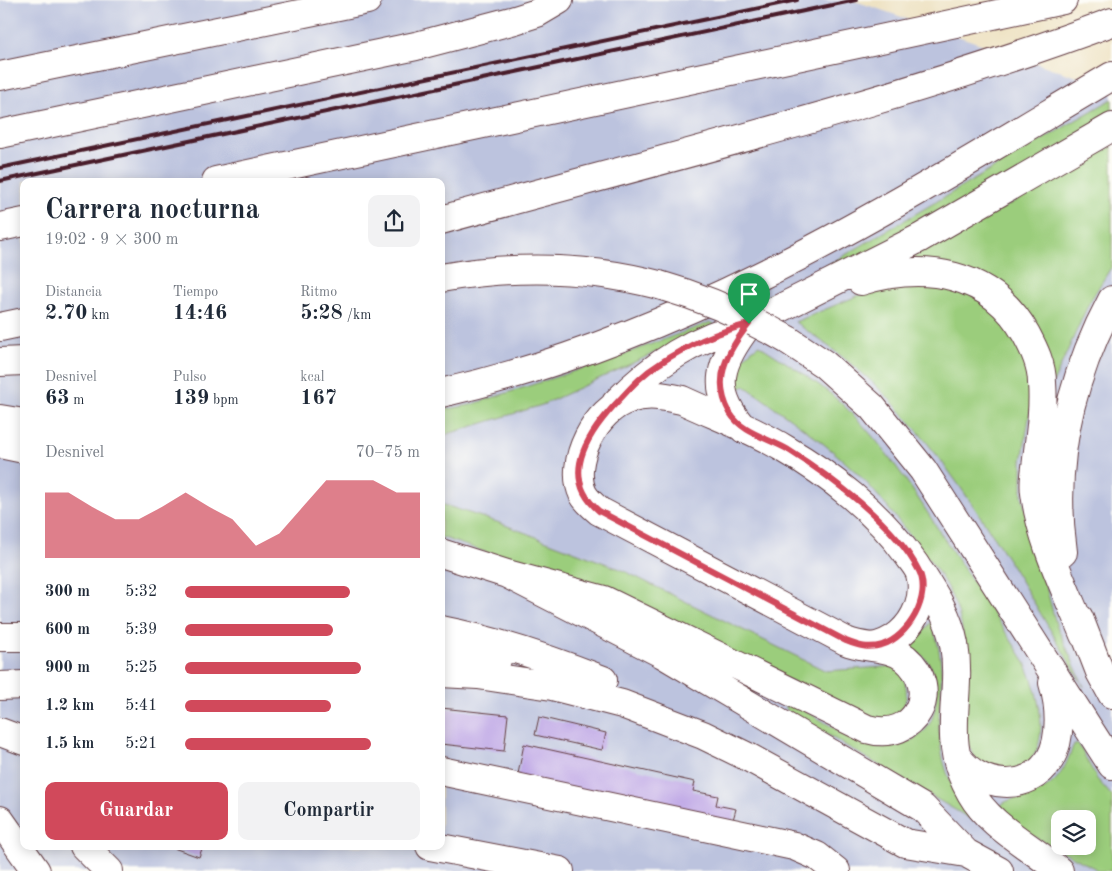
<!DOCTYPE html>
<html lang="es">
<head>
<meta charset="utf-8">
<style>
	:root { --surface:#fff; --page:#f2f2f3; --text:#1f2937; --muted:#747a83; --accent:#d1495b }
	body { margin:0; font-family:"Old Standard TT",serif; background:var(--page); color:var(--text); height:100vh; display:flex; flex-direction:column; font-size:19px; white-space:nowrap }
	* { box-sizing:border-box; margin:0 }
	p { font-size:16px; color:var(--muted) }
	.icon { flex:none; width:28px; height:28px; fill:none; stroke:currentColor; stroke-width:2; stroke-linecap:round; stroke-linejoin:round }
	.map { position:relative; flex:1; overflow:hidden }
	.sheet { position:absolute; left:20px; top:178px; width:425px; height:672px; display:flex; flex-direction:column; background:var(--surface); border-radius:10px; box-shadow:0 2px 12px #0003 }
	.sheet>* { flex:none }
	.fabs { position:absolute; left:1051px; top:810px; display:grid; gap:10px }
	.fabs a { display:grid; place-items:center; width:45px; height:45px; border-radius:10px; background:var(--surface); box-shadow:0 2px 12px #0003; font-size:25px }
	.pin { position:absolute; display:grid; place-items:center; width:42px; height:42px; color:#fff; margin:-51px -21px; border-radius:50% 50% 50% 0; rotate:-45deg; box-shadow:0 0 5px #0007 }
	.pin .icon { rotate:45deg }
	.round { display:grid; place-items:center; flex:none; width:52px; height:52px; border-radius:10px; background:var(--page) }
	.headline { display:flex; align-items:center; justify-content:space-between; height:85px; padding:0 25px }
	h1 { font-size:28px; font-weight:600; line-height:38px }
	.stats { display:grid; grid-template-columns:repeat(3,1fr); gap:8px; height:85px; padding:5px 25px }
	.stats div { display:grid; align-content:center }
	.stats b { font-size:21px; font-weight:600 }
	.stats small { font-size:14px; font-weight:400 }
	.stats p { font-size:14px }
	.chart { height:140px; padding:10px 25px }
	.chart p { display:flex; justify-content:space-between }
	.chart svg { width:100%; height:90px; margin-top:5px; fill:var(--accent); opacity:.7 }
	.primary-button { display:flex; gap:10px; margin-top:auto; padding:10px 25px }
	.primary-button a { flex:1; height:58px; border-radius:10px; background:var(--accent); color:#fff; font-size:20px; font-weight:600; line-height:58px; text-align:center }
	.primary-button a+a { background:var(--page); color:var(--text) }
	ul { padding:0 25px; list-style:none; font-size:16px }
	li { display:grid; grid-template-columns:80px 60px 1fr; align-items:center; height:38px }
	li i { height:12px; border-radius:6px; background:var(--accent) }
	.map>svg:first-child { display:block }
	.industrial { fill:#bcc3de; fill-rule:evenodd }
	.green { fill:#9bcd7c; stroke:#727654; fill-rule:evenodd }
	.building { fill:#b79de4 }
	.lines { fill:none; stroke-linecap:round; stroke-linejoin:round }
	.minor-casing { stroke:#633c42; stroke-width:30 }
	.minor { stroke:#fff; stroke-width:28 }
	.rail { stroke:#4a1f2b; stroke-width:4 }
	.minor-bridge-casing { stroke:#633c42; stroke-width:30; stroke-linecap:butt }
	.minor-bridge { stroke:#fff; stroke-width:28 }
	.route-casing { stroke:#fff; stroke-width:10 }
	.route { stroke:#d1495b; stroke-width:6 }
</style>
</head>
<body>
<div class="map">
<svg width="1112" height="871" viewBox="0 0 1112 871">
	<rect width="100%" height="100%" fill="#fdfcf7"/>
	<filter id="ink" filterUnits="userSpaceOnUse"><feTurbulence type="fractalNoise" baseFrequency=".02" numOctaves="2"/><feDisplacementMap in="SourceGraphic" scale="10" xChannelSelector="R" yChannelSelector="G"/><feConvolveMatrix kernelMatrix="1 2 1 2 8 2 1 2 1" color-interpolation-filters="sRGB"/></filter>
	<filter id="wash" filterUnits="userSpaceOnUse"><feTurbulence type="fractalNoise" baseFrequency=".0096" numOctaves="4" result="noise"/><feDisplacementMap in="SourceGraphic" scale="20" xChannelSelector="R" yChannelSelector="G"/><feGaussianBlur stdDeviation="1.12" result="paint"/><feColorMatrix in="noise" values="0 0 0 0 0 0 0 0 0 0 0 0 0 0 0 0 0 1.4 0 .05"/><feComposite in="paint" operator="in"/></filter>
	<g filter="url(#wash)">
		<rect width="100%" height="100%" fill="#eee2c2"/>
		<path class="industrial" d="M 0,0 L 852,0 L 1112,89 L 1112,871 L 0,871 ZM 24,181 L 441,181 L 441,846 L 24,846 ZM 1060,819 L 1088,819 L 1088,846 L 1060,846 Z"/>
		<path class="green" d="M 1112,99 L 1112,117 L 932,224 L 760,305 L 755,302 L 828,265 Z
			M 1112,146 L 1112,266 L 1089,303 L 1053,383 L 1021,310 L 896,264 L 961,232 Z
			M 912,280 L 971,294 L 994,311 L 1015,336 L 1028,364 L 1033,393 L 1022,461 L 1022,496 L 1056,624 L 1084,687 C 1026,590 971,488 894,404 C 865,372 830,347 795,322 L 862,294 Z
			M 711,322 L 715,325 L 542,405 L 441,436 L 441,410 L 470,405 L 608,360 Z
			M 759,345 C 786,363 816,380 840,402 C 883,442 914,491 945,540 C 970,578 995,616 1020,654 C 1039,683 1062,772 1003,769 C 993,768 981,766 975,757 C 954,730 969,658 961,623 C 952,586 929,558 905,529 C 892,513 879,496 865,481 C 829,444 786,416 745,386 L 738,389 C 728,370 744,355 759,345 Z
			M 441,504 L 497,522 L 620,569 L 826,671 L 897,666 C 914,690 909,720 875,720 L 584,586 L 441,537 Z
			M 931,622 C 940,645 943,669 941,694 C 940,705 938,717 939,729 C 941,766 952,791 974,821 L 787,711 L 784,705 L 793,703 C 812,714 859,746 878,747 C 911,748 935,733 936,698 C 937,684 936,674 928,662 C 925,656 916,652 911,648 Z
			M 1078,743 L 1097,779 L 1112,796 L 1112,871 L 1100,871 L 1031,835 L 998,808 C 1005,800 1013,799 1023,797 C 1054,789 1063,775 1073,746 ZM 1060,819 L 1088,819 L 1088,846 L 1060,846 Z"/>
		<g id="blocks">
			<path class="building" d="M 441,708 L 508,715 L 504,751 L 441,744 Z
				M 539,717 L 606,733 L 602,750 L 535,735 Z
				M 524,744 L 695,782 L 693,791 L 718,796 L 716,805 L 736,809 L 731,827 L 517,779 Z
				M 168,846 L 203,846 L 199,857 Z"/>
		</g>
	</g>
	<g filter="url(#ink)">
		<use href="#blocks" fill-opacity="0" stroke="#633c42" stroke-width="1"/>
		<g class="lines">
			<g class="minor-casing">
				<path id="minor" d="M 0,76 L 367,0
					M 0,134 L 416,46 L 515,20 L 537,13 L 559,0
					M 216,181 L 1063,0
					M 441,220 C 666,158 894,103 1112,22
					M 0,227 L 24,222
					M 441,278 C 515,265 587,266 659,285
					M 861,281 C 924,262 991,271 1026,334 C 1034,349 1042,365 1042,383 C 1044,409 1040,434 1037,459 C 1036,470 1033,482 1035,493 C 1041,542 1066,590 1084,635
					M 0,327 L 24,322
					M 788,340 L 824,364 L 872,407 L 923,470 L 1112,765
					M 0,362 L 24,361
					M 441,393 C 690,337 896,204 1112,76
					M 616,403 C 654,364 695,337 749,324 L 920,238 L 1112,127
					M 0,419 L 24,423
					M 744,429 C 708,390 720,361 749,324
					M 0,444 L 24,449
					M 1063,552 C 1050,462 1070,379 1112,300
					M 441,553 L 507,574 L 663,654 L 923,808 L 966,853 L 999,871
					M 920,572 C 935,595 949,617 954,644 C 963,699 939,739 971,793 C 991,828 1030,845 1059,871
					M 507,574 L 604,600 L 867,729 C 915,743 943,690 905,658 C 889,645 864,649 846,641 L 599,511 C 593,506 587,501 583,494 C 568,462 596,409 629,399 C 647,393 664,396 682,400 C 716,416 753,429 785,449 C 830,475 878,513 908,555 C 912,561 918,567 920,574 C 923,585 922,597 918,608 C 910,629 893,643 872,647
					M 1079,618 L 1100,672 L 1112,694
					M 441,630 C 497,641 550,659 603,680
					M 0,637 L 24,637
					M 441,653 L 497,660
					M 441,673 L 478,675 L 552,686 L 622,704 L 703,735 L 748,757 L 905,843 L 966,853
					M 0,686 L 24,685
					M 0,732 L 24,741
					M 958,758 C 980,788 1028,794 1050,759 C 1062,738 1060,706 1053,683
					M 441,771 L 794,846 L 817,856 L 836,871
					M 0,820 L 36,871
					M 84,846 L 109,871
					M 430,846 L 560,871"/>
			</g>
			<use href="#minor" class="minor"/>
			<path class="rail" d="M 0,168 L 797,0
				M 0,181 L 856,0"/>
			<g class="minor-bridge-casing">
				<path id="minor-bridge" d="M 659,285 C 705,298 746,316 788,340"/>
			</g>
			<use href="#minor-bridge" class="minor-bridge"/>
		</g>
	</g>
	<g class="lines" filter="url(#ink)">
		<g class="route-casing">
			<path id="route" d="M 749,324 C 728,350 711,379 730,413 C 742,433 768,438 787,449 C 830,476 896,525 919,571 C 932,597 908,637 882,645 C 869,649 858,646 846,641 L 599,511 C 556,474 592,428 622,397 C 633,385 644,373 659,364 C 686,346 717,332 749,324 Z"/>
		</g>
		<use href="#route" class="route"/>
	</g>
</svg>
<div class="fabs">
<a><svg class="icon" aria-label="layers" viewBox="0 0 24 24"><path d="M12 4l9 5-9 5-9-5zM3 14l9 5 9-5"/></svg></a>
</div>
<div class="pin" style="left:749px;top:324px;background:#1e9e55"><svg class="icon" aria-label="arrive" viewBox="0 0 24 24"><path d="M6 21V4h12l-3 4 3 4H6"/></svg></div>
<section class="sheet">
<div class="headline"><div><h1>Carrera nocturna</h1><p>19:02 · 9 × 300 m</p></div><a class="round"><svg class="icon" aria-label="share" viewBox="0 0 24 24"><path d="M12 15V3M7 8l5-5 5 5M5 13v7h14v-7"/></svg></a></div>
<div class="stats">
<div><p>Distancia</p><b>2.70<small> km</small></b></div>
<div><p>Tiempo</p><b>14:46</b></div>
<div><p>Ritmo</p><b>5:28<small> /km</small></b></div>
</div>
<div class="stats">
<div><p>Desnivel</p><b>63<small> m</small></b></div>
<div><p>Pulso</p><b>139<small> bpm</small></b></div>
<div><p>kcal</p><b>167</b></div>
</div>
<div class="chart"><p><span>Desnivel</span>70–75 m</p>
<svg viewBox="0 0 160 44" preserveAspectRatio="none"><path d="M0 44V12L10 12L20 19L30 25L40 25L50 19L60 12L70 19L80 25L90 38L100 32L110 19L120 6L130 6L140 6L150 12L160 12V44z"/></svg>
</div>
<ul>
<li><b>300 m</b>5:32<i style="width:70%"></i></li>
<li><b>600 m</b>5:39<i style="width:63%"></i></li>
<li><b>900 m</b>5:25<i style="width:75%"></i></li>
<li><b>1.2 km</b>5:41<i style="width:62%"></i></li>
<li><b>1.5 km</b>5:21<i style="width:79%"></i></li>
</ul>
<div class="primary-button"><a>Guardar</a><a>Compartir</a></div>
</section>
</div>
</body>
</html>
